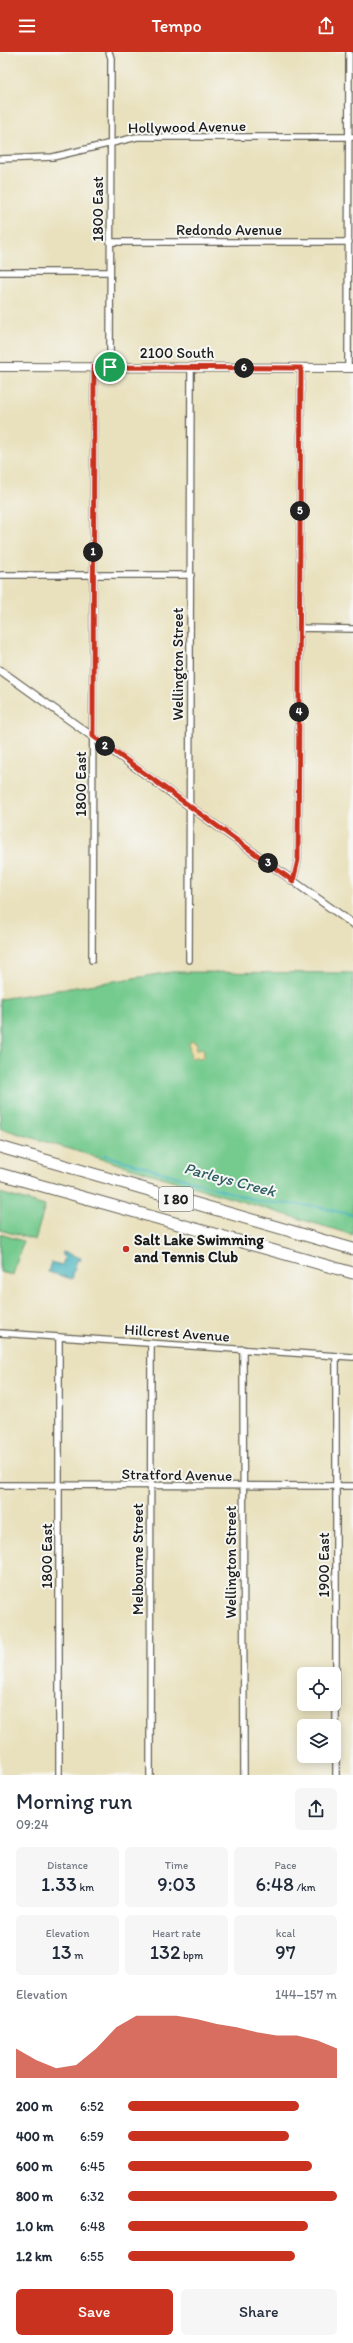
<!DOCTYPE html>
<html lang="en">
<head>
<meta charset="utf-8">
<style>
	:root { --surface:#fff; --page:#f6f6f7; --text:#1f2937; --muted:#747a83; --accent:#c8321e }
	body { margin:0; font-family:Itim,sans-serif; background:var(--page); color:var(--text); height:100vh; display:flex; flex-direction:column; font-size:15px; white-space:nowrap }
	* { box-sizing:border-box; margin:0 }
	p { font-size:13px; color:var(--muted) }
	.icon { flex:none; width:22px; height:22px; fill:none; stroke:currentColor; stroke-width:2; stroke-linecap:round; stroke-linejoin:round }
	.map { position:relative; height:1723px; overflow:hidden }
	.panel { display:flex; flex-direction:column; background:var(--surface); flex:1 }
	.panel>* { flex:none }
	.buttons { position:absolute; left:297px; top:1615px; display:grid; gap:8px }
	.buttons a { display:grid; place-items:center; width:44px; height:44px; border-radius:6px; background:var(--surface); box-shadow:0 2px 10px #0003; font-size:20px }
	.pin { position:absolute; display:grid; place-items:center; width:34px; height:34px; color:#fff; margin:-17px; border:2px solid #fff; border-radius:50%; box-shadow:0 1px 4px #0007 }
	.km { position:absolute; width:20px; height:20px; margin:-10px; border-radius:50%; background:#222; color:#fff; font-size:11px; line-height:20px; text-align:center }
	.round { display:grid; place-items:center; flex:none; width:42px; height:42px; border-radius:6px; background:var(--page) }
	.headline { display:flex; align-items:center; justify-content:space-between; height:68px; padding:0 16px }
	h1 { font-size:22px; font-weight:600; line-height:30px }
	.metrics { display:grid; grid-template-columns:repeat(3,1fr); gap:6px; height:68px; padding:4px 16px }
	.metrics div { display:grid; align-content:center; border-radius:6px; background:var(--page); text-align:center }
	.metrics b { font-size:20px; font-weight:600 }
	.metrics small { font-size:11px; font-weight:400 }
	.metrics p { font-size:11px }
	.chart { height:112px; padding:8px 16px }
	.chart p { display:flex; justify-content:space-between }
	.chart svg { width:100%; height:72px; margin-top:4px; fill:var(--accent); opacity:.7 }
	.button { display:flex; gap:8px; margin-top:auto; padding:8px 16px }
	.button a { flex:1; height:46px; border-radius:6px; background:var(--accent); color:#fff; font-size:16px; font-weight:600; line-height:46px; text-align:center }
	.button a+a { background:var(--page); color:var(--text) }
	ul { padding:0 16px; list-style:none; font-size:13px }
	li { display:grid; grid-template-columns:64px 48px 1fr; align-items:center; height:30px }
	li i { height:10px; border-radius:5px; background:var(--accent) }
	header { display:flex; justify-content:space-between; align-items:center; height:52px; padding:0 16px; background:var(--accent); color:#fff; font-size:18px; font-weight:600 }
	.map>svg:first-child { display:block }
	.green { fill:#75ca8e; stroke:#487355 }
	.sand { fill:#eeda9e; stroke:#857b5d }
	.water { fill:#41b1bb; stroke:#2e666c }
	.lines { fill:none; stroke-linecap:round; stroke-linejoin:round }
	.stream { stroke:#41b1bb; stroke-width:2 }
	.minor-casing { stroke:#646154; stroke-width:8 }
	.tertiary-casing { stroke:#646154; stroke-width:9 }
	.secondary-casing { stroke:#646154; stroke-width:10 }
	.motorway-casing { stroke:#646154; stroke-width:13 }
	.minor { stroke:#fff; stroke-width:5.5 }
	.tertiary { stroke:#fff; stroke-width:7 }
	.secondary { stroke:#fff; stroke-width:8 }
	.motorway { stroke:#fff; stroke-width:11 }
	.route-casing { stroke:#fff; stroke-width:8 }
	.route { stroke:#c8321e; stroke-width:5 }
	.poi-dot { fill:#c8321e; stroke:#f6f6f2; stroke-width:1.5 }
	.labels { text-anchor:middle; stroke-width:4; stroke-linejoin:round; paint-order:stroke }
	.shield { fill:#f6f6f2; stroke:#5d5d5c; stroke-width:1 }
	.shield-label { font-size:14px; font-weight:bold; fill:#1c1c1c }
	.street-label { font-size:15px; fill:#1c1c1c; stroke:#f6f6f2 }
	.poi-label { font-size:15px; font-weight:bold; fill:#1c1c1c; stroke:#f6f6f2; text-anchor:start }
	.water-label { font-size:16px; font-style:italic; fill:#2d5f64; stroke:#f6f6f2 }
</style>
</head>
<body>
<header><svg class="icon" aria-label="menu" viewBox="0 0 24 24"><path d="M4 6h16M4 12h16M4 18h16"/></svg>Tempo<svg class="icon" aria-label="share" viewBox="0 0 24 24"><path d="M12 15V3M7 8l5-5 5 5M5 13v7h14v-7"/></svg></header>
<div class="map">
<svg width="353" height="1723" viewBox="0 0 353 1723">
	<rect width="100%" height="100%" fill="#f6f6f2"/>
	<filter id="ink" filterUnits="userSpaceOnUse"><feTurbulence type="fractalNoise" baseFrequency=".025" numOctaves="2"/><feDisplacementMap in="SourceGraphic" scale="8" xChannelSelector="R" yChannelSelector="G"/><feConvolveMatrix kernelMatrix="1 2 1 2 8 2 1 2 1" color-interpolation-filters="sRGB"/></filter>
	<filter id="wash" filterUnits="userSpaceOnUse"><feTurbulence type="fractalNoise" baseFrequency=".012" numOctaves="4" result="noise"/><feDisplacementMap in="SourceGraphic" scale="16" xChannelSelector="R" yChannelSelector="G"/><feGaussianBlur stdDeviation="0.9" result="paint"/><feColorMatrix in="noise" values="0 0 0 0 0 0 0 0 0 0 0 0 0 0 0 0 0 1.4 0 .05"/><feComposite in="paint" operator="in"/></filter>
	<g filter="url(#wash)">
		<rect width="100%" height="100%" fill="#e9e1bd"/>
		<path class="green" d="M 172,920 L 353,921 L 353,1183 L 0,1076 L 0,947 Z
			M 0,1141 L 45,1154 L 35,1188 L 0,1178 Z
			M 0,1182 L 23,1189 L 13,1223 L 0,1220 Z"/>
		<path class="sand" d="M 191,989 L 197,991 L 196,998 L 201,996 L 204,998 L 203,1006 L 198,1007 L 196,1004 L 191,1007 L 189,993 Z"/>
		<path class="water" d="M 63,1200 L 81,1206 L 80,1209 L 77,1208 L 72,1227 L 48,1220 L 51,1210 L 62,1213 L 65,1205 L 62,1204 Z"/>
		<g class="lines">
			<path class="stream" d="M 104,1103 L 262,1150 L 314,1154 L 353,1163"/>
		</g>
	</g>
	<g filter="url(#ink)">
		<g class="lines">
			<g class="minor-casing">
				<path id="minor" d="M 109,0 L 111,6 L 110,315
					M 0,107 L 53,105 L 137,85 L 353,85
					M 110,190 L 349,190
					M 0,220 L 110,220
					M 348,316 L 349,0
					M 0,523 L 191,523
					M 299,576 L 353,577
					M 293,829 L 298,808 L 301,316
					M 92,908 L 94,315
					M 189,908 L 191,315
					M 0,1281 L 353,1305
					M 59,1285 L 59,1723
					M 243,1297 L 244,1723
					M 336,1304 L 336,1723
					M 0,1433 L 353,1434
					M 150,1723 L 151,1292"/>
			</g>
			<g class="tertiary-casing">
				<path id="tertiary" d="M 0,618 L 353,872"/>
			</g>
			<g class="secondary-casing">
				<path id="secondary" d="M 0,315 L 353,316"/>
			</g>
			<g class="motorway-casing">
				<path id="motorway" d="M 0,1095 L 353,1197
					M 0,1122 L 353,1221"/>
			</g>
			<use href="#minor" class="minor"/>
			<use href="#tertiary" class="tertiary"/>
			<use href="#secondary" class="secondary"/>
			<use href="#motorway" class="motorway"/>
		</g>
	</g>
	<g class="lines" filter="url(#ink)">
		<g class="route-casing">
			<path id="route" d="M 94,315 L 301,316 L 298,808 L 293,829 L 93,684 Z"/>
		</g>
		<use href="#route" class="route"/>
	</g>
	<circle class="poi-dot" cx="126" cy="1197" r="4"/>
	<g class="labels">
		<rect class="shield" x="159" y="1135" width="34" height="24" rx="3"/>
		<g class="shield-label">
			<text x="176" y="1152">I 80</text>
		</g>
		<g class="street-label">
			<text transform="translate(187 75) rotate(-1)" y="5">Hollywood Avenue</text>
			<text transform="translate(98 157) rotate(-90)" y="5">1800 East</text>
			<text x="229" y="183">Redondo Avenue</text>
			<text x="177" y="306">2100 South</text>
			<text transform="translate(178 612) rotate(-90)" y="5">Wellington Street</text>
			<text transform="translate(81 732) rotate(-90)" y="5">1800 East</text>
			<text transform="translate(177 1281) rotate(4)" y="5">Hillcrest Avenue</text>
			<text transform="translate(177 1423) rotate(1)" y="5">Stratford Avenue</text>
			<text transform="translate(47 1504) rotate(-90)" y="5">1800 East</text>
			<text transform="translate(138 1507) rotate(-90)" y="5">Melbourne Street</text>
			<text transform="translate(231 1510) rotate(-90)" y="5">Wellington Street</text>
			<text transform="translate(324 1513) rotate(-90)" y="5">1900 East</text>
		</g>
		<g class="poi-label">
			<text x="134" y="1193">Salt Lake Swimming<tspan x="134" dy="17">and Tennis Club</tspan></text>
		</g>
		<g class="water-label">
			<text transform="translate(230 1127) rotate(15)" y="6">Parleys Creek</text>
		</g>
	</g>
</svg>
<div class="buttons">
<a><svg class="icon" aria-label="locate" viewBox="0 0 24 24"><circle cx="12" cy="12" r="6"/><path d="M12 2v4M12 18v4M2 12h4M18 12h4"/></svg></a>
<a><svg class="icon" aria-label="layers" viewBox="0 0 24 24"><path d="M12 4l9 5-9 5-9-5zM3 14l9 5 9-5"/></svg></a>
</div>
<div class="pin" style="left:110px;top:315px;background:#1e9e55"><svg class="icon" aria-label="arrive" viewBox="0 0 24 24"><path d="M6 21V4h12l-3 4 3 4H6"/></svg></div>
<b class="km" style="left:93px;top:500px">1</b>
<b class="km" style="left:105px;top:694px">2</b>
<b class="km" style="left:268px;top:811px">3</b>
<b class="km" style="left:299px;top:660px">4</b>
<b class="km" style="left:300px;top:459px">5</b>
<b class="km" style="left:244px;top:316px">6</b>
</div>
<section class="panel">
<div class="headline"><div><h1>Morning run</h1><p>09:24</p></div><a class="round"><svg class="icon" aria-label="share" viewBox="0 0 24 24"><path d="M12 15V3M7 8l5-5 5 5M5 13v7h14v-7"/></svg></a></div>
<div class="metrics">
<div><p>Distance</p><b>1.33<small> km</small></b></div>
<div><p>Time</p><b>9:03</b></div>
<div><p>Pace</p><b>6:48<small> /km</small></b></div>
</div>
<div class="metrics">
<div><p>Elevation</p><b>13<small> m</small></b></div>
<div><p>Heart rate</p><b>132<small> bpm</small></b></div>
<div><p>kcal</p><b>97</b></div>
</div>
<div class="chart"><p><span>Elevation</span>144–157 m</p>
<svg viewBox="0 0 160 44" preserveAspectRatio="none"><path d="M0 44V26L10 33L20 38L30 36L40 26L50 13L60 6L70 6L80 6L90 8L100 11L110 13L120 16L130 18L140 18L150 21L160 26V44z"/></svg>
</div>
<ul>
<li><b>200 m</b>6:52<i style="width:82%"></i></li>
<li><b>400 m</b>6:59<i style="width:77%"></i></li>
<li><b>600 m</b>6:45<i style="width:88%"></i></li>
<li><b>800 m</b>6:32<i style="width:100%"></i></li>
<li><b>1.0 km</b>6:48<i style="width:86%"></i></li>
<li><b>1.2 km</b>6:55<i style="width:80%"></i></li>
</ul>
<div class="button"><a>Save</a><a>Share</a></div>
</section>
</body>
</html>
